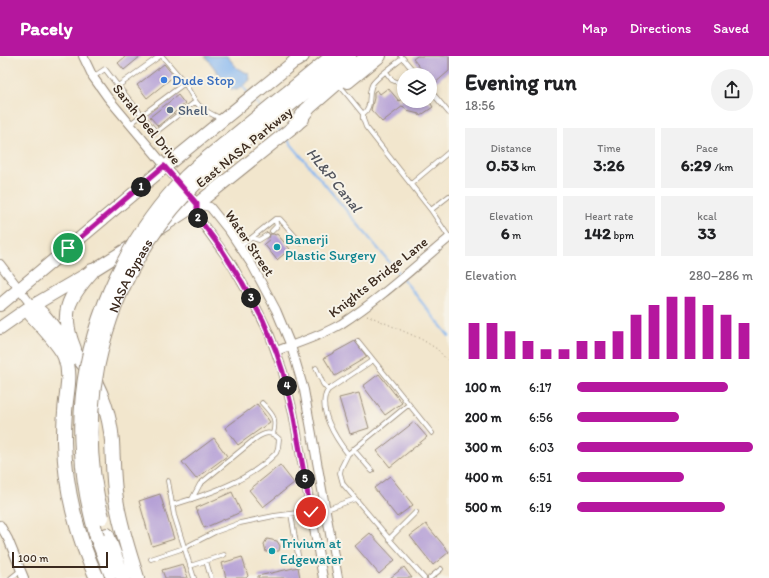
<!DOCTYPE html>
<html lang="en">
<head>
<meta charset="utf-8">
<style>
	:root { --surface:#fff; --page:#f2f2f2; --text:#202124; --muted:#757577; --accent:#b5179e }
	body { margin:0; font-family:Itim,sans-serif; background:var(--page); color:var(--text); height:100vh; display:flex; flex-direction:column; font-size:15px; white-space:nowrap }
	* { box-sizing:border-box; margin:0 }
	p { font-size:13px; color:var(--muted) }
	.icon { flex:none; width:22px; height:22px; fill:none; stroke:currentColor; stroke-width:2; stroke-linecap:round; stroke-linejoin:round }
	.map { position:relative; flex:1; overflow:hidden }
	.drawer { display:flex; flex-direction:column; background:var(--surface); width:320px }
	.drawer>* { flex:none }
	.tools { position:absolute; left:397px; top:12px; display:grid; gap:8px }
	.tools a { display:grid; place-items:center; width:40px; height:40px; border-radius:50%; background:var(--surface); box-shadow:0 2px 6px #0003; font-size:20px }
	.scale { position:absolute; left:12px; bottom:10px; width:96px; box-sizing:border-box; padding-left:4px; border:2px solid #3b2a1e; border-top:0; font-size:11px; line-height:14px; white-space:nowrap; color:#3b2a1e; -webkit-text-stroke:3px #f7f3e8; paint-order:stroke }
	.pin { position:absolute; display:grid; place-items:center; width:34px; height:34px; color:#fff; margin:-17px; border:2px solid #fff; border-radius:50%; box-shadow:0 1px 4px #0007 }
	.km { position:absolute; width:20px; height:20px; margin:-10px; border-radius:50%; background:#222; color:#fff; font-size:11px; line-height:20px; text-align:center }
	.round { display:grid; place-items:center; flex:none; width:42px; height:42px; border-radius:21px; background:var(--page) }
	.head { display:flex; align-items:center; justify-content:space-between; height:68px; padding:0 16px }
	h1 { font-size:22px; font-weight:800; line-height:30px }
	.stats { display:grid; grid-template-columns:repeat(3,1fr); gap:6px; height:68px; padding:4px 16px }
	.stats div { display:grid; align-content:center; border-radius:0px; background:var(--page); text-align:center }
	.stats b { font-size:17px; font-weight:800 }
	.stats small { font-size:11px; font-weight:400 }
	.stats p { font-size:11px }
	.chart { height:112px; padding:8px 16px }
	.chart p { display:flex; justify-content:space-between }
	.chart svg { width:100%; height:72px; margin-top:4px; stroke:var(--accent); stroke-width:6 }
	ul { padding:0 16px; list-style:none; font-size:13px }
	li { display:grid; grid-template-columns:64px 48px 1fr; align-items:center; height:30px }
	li i { height:10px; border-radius:5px; background:var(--accent) }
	header { display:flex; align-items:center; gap:24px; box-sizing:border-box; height:56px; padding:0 20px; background:var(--accent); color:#fff }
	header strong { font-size:19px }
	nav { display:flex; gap:22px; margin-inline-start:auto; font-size:14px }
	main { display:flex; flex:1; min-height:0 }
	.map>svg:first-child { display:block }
	.water { fill:#84b6f1; stroke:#607088 }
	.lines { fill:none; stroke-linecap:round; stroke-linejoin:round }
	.stream { stroke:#84b6f1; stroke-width:2 }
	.building { fill:#b29dd5 }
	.lane-casing { stroke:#968876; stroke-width:5.5 }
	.street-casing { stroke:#968876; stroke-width:10 }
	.primary-casing { stroke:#968876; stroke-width:14 }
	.highway-casing { stroke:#968876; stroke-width:16 }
	.path { stroke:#968876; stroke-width:1; stroke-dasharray:1 3; stroke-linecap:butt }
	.lane { stroke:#fff; stroke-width:4 }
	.street { stroke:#fff; stroke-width:8 }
	.primary { stroke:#fff; stroke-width:12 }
	.highway { stroke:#fff; stroke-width:14 }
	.highway-bridge-casing { stroke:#968876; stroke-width:16; stroke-linecap:butt }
	.highway-bridge { stroke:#fff; stroke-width:14 }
	.route-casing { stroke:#fff; stroke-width:8 }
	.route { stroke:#b5179e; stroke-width:5 }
	.shop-dot { fill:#3f7fe0; stroke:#f7f3e8; stroke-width:1.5 }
	.service-dot { fill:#5c6f8a; stroke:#f7f3e8; stroke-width:1.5 }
	.culture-dot { fill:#0f9aa8; stroke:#f7f3e8; stroke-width:1.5 }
	.labels { text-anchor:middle; stroke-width:4; stroke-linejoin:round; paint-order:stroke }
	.shop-label { font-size:14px; fill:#366cbe; stroke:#f7f3e8; text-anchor:start }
	.service-label { font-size:14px; fill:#4e5e75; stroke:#f7f3e8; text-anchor:start }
	.street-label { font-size:14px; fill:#3b2a1e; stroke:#f7f3e8 }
	.culture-label { font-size:14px; fill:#0d838f; stroke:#f7f3e8; text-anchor:start }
	.water-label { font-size:15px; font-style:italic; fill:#51545d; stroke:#f7f3e8 }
</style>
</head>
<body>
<header>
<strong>Pacely</strong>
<nav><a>Map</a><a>Directions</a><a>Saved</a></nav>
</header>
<main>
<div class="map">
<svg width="449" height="522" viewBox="0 0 449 522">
	<rect width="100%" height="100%" fill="#f7f3e8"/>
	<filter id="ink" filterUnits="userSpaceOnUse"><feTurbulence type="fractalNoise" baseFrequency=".025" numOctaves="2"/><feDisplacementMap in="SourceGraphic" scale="8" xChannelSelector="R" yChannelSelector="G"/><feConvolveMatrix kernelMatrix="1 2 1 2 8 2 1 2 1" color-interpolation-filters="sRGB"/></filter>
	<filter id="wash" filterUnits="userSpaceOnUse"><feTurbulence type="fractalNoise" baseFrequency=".012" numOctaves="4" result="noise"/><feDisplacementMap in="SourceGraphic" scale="16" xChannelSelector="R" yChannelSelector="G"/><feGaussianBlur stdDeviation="0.9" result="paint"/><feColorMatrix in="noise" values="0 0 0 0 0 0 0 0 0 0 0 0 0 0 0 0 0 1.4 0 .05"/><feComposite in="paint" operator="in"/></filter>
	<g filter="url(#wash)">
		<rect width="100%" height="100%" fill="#f2e6cd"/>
		<path class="water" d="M 205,0 L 227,0 L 237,12 L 249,18 L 250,24 L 237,34 L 231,33 Z"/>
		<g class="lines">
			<path class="stream" d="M 241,28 L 248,37
				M 254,43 L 261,52
				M 274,68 L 280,75
				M 286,82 L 401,220
				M 403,223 L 449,280"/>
		</g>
		<g id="blocks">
			<path class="building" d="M 126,0 L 141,0 L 124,14 L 118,7 Z
				M 417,0 L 449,0 L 449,15 L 434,28 L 430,23 L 430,19 L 426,19 L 413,3 Z
				M 164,8 L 174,20 L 147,42 L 137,29 Z
				M 388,32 L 399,45 L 404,41 L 404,45 L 429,45 L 433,51 L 420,60 L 419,58 L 407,55 L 403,50 L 382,66 L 371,54 L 374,42 L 374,36 L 377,34 L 380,38 Z
				M 178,39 L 185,48 L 158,70 L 150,61 Z
				M 270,178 L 274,178 L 275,179 L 277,178 L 290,193 L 277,204 L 264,188 L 270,183 L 269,182 Z
				M 355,285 L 367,301 L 335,320 L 324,302 Z
				M 379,318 L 402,347 L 385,359 L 363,330 Z
				M 359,337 L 369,372 L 350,378 L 339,342 Z
				M 257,348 L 270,366 L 238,389 L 225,372 Z
				M 414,366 L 427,381 L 390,411 L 377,395 Z
				M 214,382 L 227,400 L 196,423 L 182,406 Z
				M 280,409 L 294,427 L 263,451 L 249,434 Z
				M 390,420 L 413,449 L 397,461 L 374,432 Z
				M 232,436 L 241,456 L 204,472 L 196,452 Z
				M 160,438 L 174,483 L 152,490 L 139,445 Z
				M 426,468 L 449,496 L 433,509 L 410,480 Z
				M 370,477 L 395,504 L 379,518 L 355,490 Z
				M 267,483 L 277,485 L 280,490 L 279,495 L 266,496 L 264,488 Z
				M 242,501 L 248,520 L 246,522 L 226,522 L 222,507 Z
				M 183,508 L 188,522 L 165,522 L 162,514 Z
				M 298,511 L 300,522 L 258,522 L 258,520 Z
				M 404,511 L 412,522 L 390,522 Z"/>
		</g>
	</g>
	<g filter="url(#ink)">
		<use href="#blocks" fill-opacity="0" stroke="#968876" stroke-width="1"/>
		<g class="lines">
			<g class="lane-casing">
				<path id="lane" d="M 162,0 L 185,27
					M 401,0 L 417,19
					M 386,16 L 392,24 L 404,29
					M 93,21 L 105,13 L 118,30 L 156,76 L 195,46
					M 118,30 L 160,0
					M 341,31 L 363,58 C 373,50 367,40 372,29 C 374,23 397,7 403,2
					M 430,34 L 449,57
					M 363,58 L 363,63 L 366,71 L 431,154 L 449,140
					M 130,68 L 185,27 C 196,49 199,53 222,63
					M 411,128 L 449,96
					M 431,154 L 449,181
					M 272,175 L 277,170 L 275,163
					M 252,182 L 259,184 L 267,179
					M 240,191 L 275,163 L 280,163 L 301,187
					M 358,285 L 432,377
					M 316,312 L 323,328 L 328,334
					M 262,347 C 273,359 277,362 273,378
					M 408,349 L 348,398 L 341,412 L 340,417 L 343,428 L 392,486 L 424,522
					M 353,393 L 372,415
					M 348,398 C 336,383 316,352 328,334 L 373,304
					M 168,425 L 174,459 L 194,522
					M 172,449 C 209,438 249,425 276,397 L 278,392 L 279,383 C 270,374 264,377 255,383 L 200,428 L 192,443
					M 291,458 L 299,505
					M 389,483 L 416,456
					M 151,503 L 184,492 L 215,476 L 240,467 L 274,460 L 327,453 L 355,443
					M 206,505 L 211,522
					M 190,510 L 224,499
					M 11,522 L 21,514
					M 430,522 L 441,513"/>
			</g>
			<g class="street-casing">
				<path id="street" d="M 83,0 L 93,21 L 108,42 L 197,148
					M 197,148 L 210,151 L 230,176 L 252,209 L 276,254 L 291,290 L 304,334 L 338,522
					M 197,148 L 197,160 L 231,207 L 257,253 L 269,277 L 283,316 L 293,356 L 323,522
					M 0,208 L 32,250
					M 276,295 C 298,287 321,280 341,268 C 380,243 414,211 449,182
					M 0,469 L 8,483 L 24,522"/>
			</g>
			<g class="primary-casing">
				<path id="primary" d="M 348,26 L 380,0
					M 157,174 L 197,148 L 303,63
					M 0,249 L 165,111 L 301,0
					M 0,272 L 27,253 L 92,215 L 135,188"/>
			</g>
			<g class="highway-casing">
				<path id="highway" d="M 296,4 L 302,0
					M 294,32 L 333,0
					M 300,40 L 349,0
					M 296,68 L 309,51 L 368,0
					M 74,293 C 59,257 68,242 92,215
					M 107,479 L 123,522
					M 97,481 L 111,517
					M 97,522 C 77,481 65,432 64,386 C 64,376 64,366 65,356 C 66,337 72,320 65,301 C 61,290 40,268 31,258 L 32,250 C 45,258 54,274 64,286 C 71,294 80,302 86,311 C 101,332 110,360 112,385 C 113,404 113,424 116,443 C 120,470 129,496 137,522"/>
			</g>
			<path class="path" d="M 367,259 L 421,283 L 437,293 L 449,306"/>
			<use href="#lane" class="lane"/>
			<use href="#street" class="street"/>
			<use href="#primary" class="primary"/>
			<use href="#highway" class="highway"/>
			<g class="highway-bridge-casing">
				<g id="highway-bridge">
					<path id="s1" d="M 102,461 C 71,348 106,223 185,138 C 218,102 262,71 300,40"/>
					<path d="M 97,481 C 89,453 83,425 82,395 C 75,295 116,193 186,121 C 200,107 215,96 230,84 C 251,67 272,49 294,32"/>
				</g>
			</g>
			<use href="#highway-bridge" class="highway-bridge"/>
		</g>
	</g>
	<g class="lines" filter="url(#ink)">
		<g class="route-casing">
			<path id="route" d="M 68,192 L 164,110 L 197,148 L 197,160 L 220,191 L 242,226 L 263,264 L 276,295 L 283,316 L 293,356 L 311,456"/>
		</g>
		<use href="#route" class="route"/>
	</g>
	<circle class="shop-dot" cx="164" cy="24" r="4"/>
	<circle class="service-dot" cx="170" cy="54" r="4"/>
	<g class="culture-dot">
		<circle cx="277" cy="191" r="4"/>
		<circle cx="272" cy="495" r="4"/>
	</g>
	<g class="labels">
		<g class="shop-label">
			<text x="172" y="29">Dude Stop</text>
		</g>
		<g class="service-label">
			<text x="178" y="59">Shell</text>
		</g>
		<g class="street-label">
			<text transform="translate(147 68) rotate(51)" y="5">Sarah Deel Drive</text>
			<text transform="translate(244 91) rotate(-39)" y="5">East NASA Parkway</text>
			<text transform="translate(250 187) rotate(56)" y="5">Water Street</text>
			<text dy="5" stroke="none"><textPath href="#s1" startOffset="249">NASA Bypass</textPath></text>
			<text transform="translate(378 221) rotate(-38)" y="5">Knights Bridge Lane</text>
		</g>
		<g class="culture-label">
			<text x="285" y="188">Banerji<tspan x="285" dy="16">Plastic Surgery</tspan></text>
			<text x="280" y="492">Trivium at<tspan x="280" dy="16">Edgewater</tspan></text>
		</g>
		<g class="water-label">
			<text transform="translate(334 124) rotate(51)" y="5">HL&amp;P Canal</text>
		</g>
	</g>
</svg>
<div class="tools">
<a><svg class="icon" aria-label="layers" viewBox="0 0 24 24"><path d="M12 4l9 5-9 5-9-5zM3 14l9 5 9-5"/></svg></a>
</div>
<div class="scale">100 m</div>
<div class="pin" style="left:68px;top:192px;background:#1e9e55"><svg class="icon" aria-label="arrive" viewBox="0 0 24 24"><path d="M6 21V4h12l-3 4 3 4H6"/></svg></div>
<div class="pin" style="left:311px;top:456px;background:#d93025"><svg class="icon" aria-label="check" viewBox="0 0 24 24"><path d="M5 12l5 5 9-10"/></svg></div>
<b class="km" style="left:141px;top:131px">1</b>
<b class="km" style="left:198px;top:162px">2</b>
<b class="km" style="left:251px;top:242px">3</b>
<b class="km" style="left:287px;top:330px">4</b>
<b class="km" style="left:305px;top:423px">5</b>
</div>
<section class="drawer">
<div class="head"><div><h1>Evening run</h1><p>18:56</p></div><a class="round"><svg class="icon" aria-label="share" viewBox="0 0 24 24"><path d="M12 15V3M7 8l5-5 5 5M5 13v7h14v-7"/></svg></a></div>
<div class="stats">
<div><p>Distance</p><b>0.53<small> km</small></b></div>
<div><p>Time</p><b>3:26</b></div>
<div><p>Pace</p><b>6:29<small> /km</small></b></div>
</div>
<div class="stats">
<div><p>Elevation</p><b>6<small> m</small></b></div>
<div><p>Heart rate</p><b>142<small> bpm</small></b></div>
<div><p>kcal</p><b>33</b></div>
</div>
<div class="chart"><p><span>Elevation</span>280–286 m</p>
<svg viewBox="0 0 160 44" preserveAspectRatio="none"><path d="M5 44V22M15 44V22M25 44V27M35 44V33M45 44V38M55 44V38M65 44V33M75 44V33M85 44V27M95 44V17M105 44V11M115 44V6M125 44V6M135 44V11M145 44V17M155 44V22"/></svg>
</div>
<ul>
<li><b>100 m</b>6:17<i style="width:86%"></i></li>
<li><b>200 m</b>6:56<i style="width:58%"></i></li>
<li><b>300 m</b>6:03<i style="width:100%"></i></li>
<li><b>400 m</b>6:51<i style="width:61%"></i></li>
<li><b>500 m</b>6:19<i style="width:84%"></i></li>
</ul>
</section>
</main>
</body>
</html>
